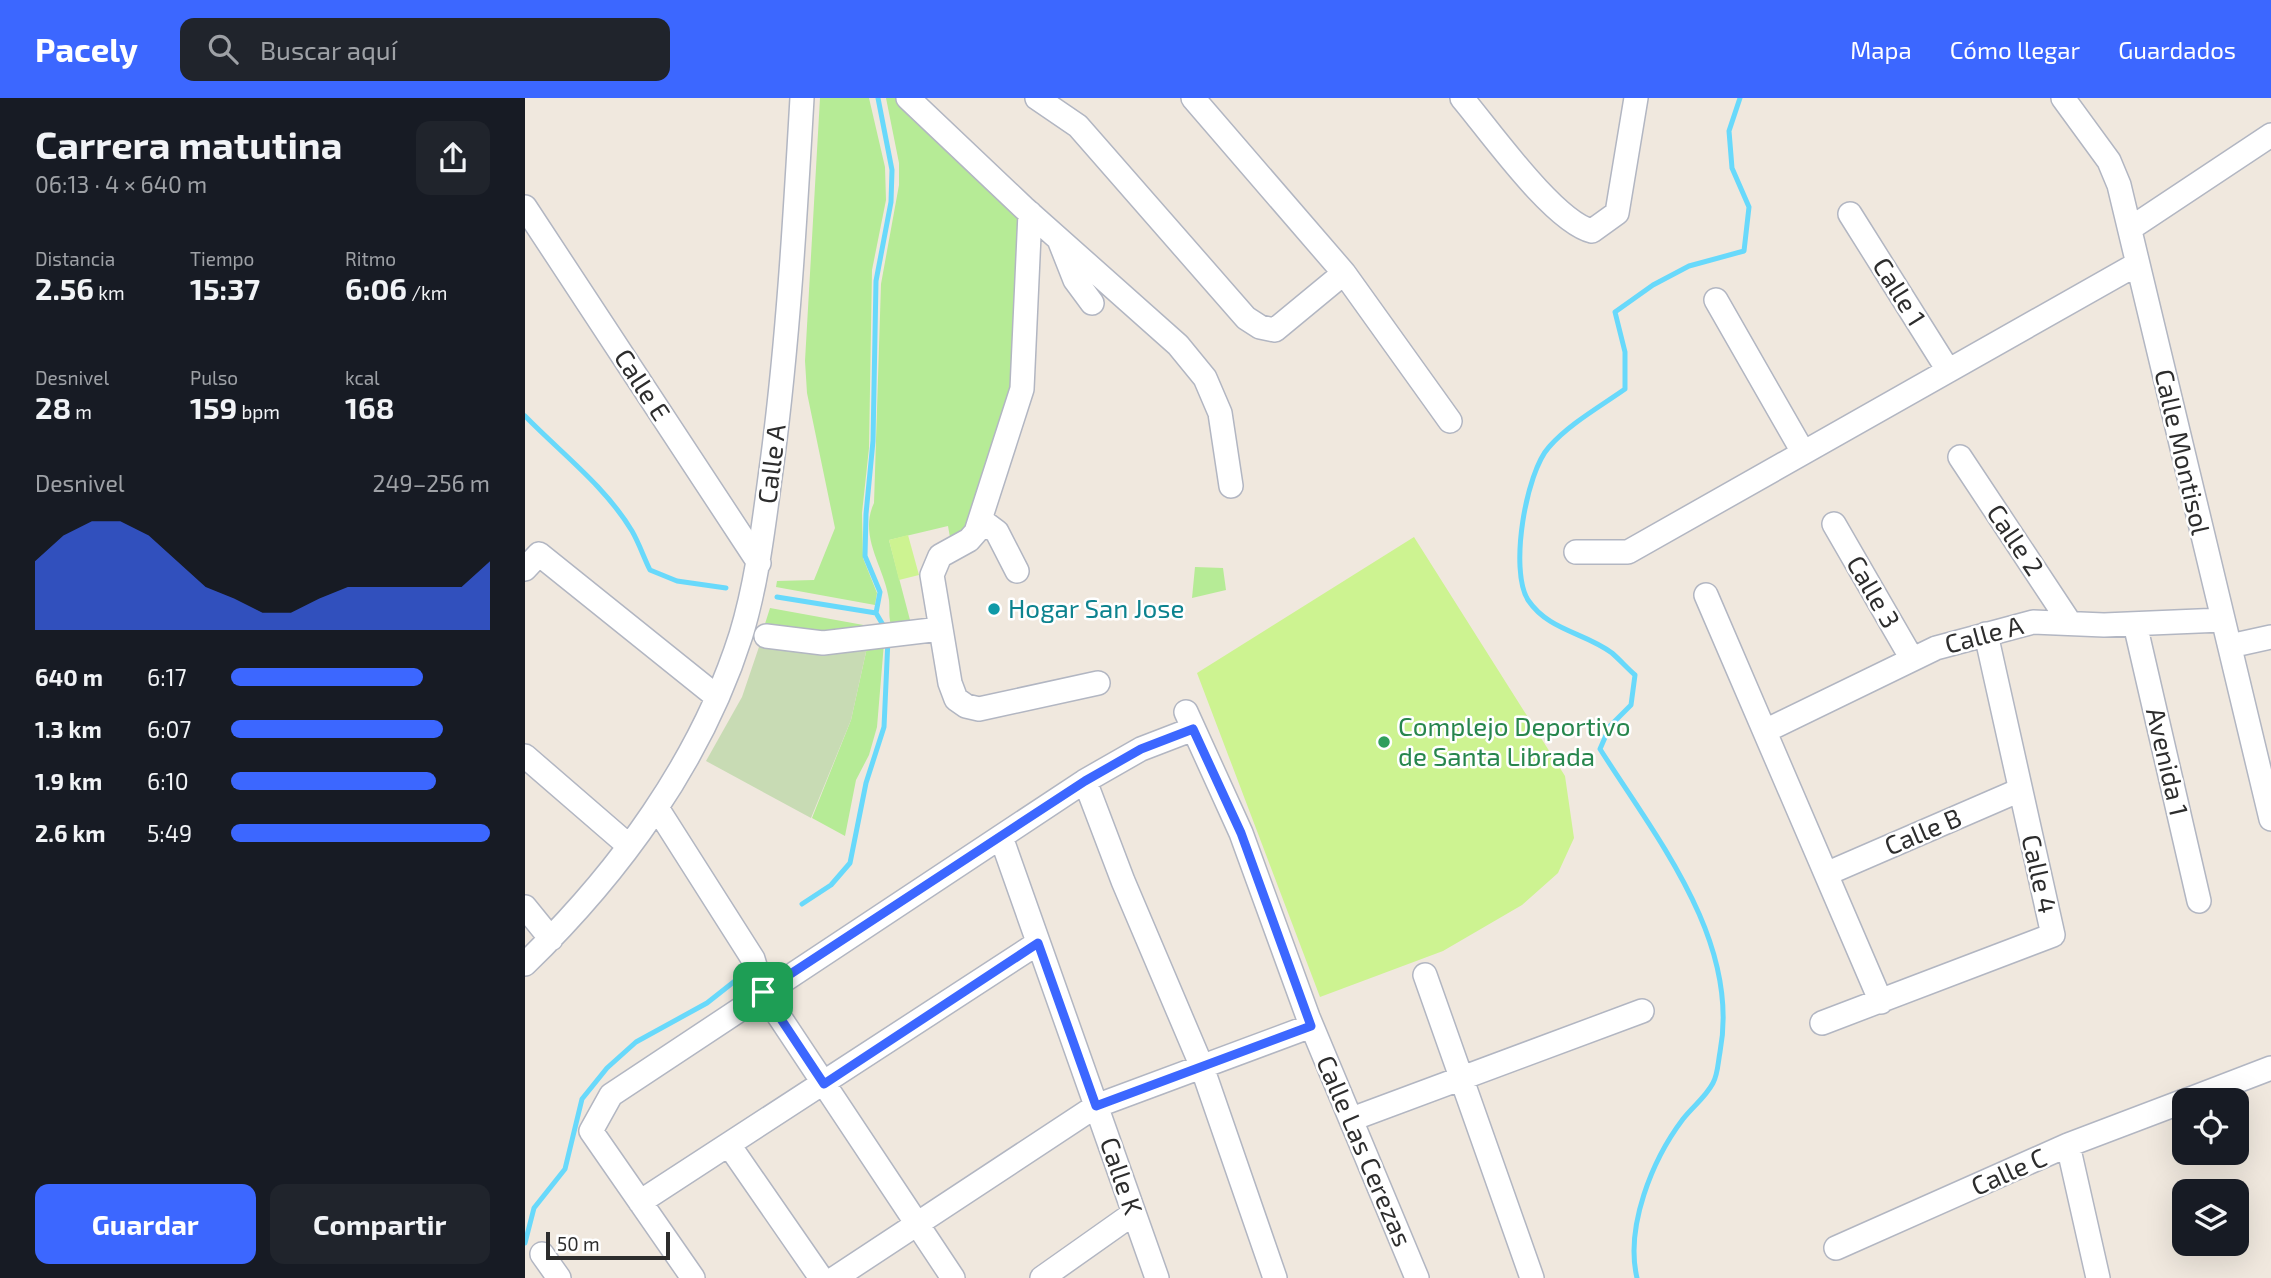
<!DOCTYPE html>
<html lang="es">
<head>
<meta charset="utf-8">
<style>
	:root { --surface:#171b24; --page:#20242c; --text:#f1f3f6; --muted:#9ea1a6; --accent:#3c67ff }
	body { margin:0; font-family:"Exo 2",sans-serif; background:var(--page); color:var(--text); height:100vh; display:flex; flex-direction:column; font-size:26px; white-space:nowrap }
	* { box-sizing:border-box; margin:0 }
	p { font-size:23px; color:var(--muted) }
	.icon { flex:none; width:38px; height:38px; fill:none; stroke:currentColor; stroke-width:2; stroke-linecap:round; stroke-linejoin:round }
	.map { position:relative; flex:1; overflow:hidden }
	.drawer { display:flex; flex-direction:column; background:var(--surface); width:525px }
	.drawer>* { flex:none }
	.fabs { position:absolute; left:1647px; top:990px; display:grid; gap:14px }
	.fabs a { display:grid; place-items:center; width:77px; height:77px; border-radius:14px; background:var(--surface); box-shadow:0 7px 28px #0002; font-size:35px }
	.scale { position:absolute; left:21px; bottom:18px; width:124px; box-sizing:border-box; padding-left:7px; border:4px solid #2d2d2d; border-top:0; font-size:19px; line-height:24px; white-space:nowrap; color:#2d2d2d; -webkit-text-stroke:5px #fff; paint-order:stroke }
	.pin { position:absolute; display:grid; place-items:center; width:60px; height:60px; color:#fff; margin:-30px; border-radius:14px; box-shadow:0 4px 10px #0006 }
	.round { display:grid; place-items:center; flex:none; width:74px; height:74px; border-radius:14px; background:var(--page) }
	.overview { display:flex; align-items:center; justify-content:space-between; height:119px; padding:0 35px }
	h1 { font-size:38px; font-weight:700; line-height:52px }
	.figures { display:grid; grid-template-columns:repeat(3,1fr); gap:10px; height:119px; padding:7px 35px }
	.figures div { display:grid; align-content:center }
	.figures b { font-size:30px; font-weight:700 }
	.figures small { font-size:19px; font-weight:400 }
	.figures p { font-size:19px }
	.chart { height:196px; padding:14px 35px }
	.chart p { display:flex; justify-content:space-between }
	.chart svg { width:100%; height:126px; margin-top:7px; fill:var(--accent); opacity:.7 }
	.cta { display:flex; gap:14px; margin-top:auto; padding:14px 35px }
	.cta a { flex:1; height:80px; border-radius:14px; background:var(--accent); color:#fff; font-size:28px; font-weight:700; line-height:80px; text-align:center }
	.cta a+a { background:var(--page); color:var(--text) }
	ul { padding:0 35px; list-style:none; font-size:23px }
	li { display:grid; grid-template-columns:112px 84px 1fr; align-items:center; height:52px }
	li i { height:18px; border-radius:9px; background:var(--accent) }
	header { display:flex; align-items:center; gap:42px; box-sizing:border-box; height:98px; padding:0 35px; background:var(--accent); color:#fff }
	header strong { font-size:33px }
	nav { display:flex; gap:38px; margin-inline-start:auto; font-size:24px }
	.search { width:490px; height:63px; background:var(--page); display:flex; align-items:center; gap:18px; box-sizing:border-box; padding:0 24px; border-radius:14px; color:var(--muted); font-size:26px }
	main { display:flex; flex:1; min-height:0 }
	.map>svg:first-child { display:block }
	.green { fill:#b6eb96 }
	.cemetery { fill:#c8dbb4 }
	.pitch { fill:#cdf391 }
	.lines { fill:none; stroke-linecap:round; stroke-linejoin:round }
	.stream { stroke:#68d9fb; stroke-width:5 }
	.minor-casing { stroke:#b2b6c2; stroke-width:26 }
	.minor { stroke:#fff; stroke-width:23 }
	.route-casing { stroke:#fff; stroke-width:14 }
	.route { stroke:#3c67ff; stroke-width:9 }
	.culture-dot { fill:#0f9aa8; stroke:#fff; stroke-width:2.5 }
	.leisure-dot { fill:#2e9e5b; stroke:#fff; stroke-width:2.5 }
	.labels { text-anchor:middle; stroke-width:5; stroke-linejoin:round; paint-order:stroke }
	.street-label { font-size:26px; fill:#2d2d2d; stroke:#fff }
	.culture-label { font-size:26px; fill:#0d838f; stroke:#fff; text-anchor:start }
	.leisure-label { font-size:26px; fill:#27864d; stroke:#fff; text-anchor:start }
</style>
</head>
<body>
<header>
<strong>Pacely</strong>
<div class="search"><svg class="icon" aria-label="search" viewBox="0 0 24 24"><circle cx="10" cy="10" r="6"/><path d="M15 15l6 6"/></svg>Buscar aquí</div>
<nav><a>Mapa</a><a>Cómo llegar</a><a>Guardados</a></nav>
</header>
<main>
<section class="drawer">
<div class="overview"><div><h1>Carrera matutina</h1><p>06:13 · 4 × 640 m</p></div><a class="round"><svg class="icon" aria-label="share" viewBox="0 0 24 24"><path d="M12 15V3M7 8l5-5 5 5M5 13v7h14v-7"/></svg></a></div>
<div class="figures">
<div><p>Distancia</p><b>2.56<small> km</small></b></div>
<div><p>Tiempo</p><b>15:37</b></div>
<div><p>Ritmo</p><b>6:06<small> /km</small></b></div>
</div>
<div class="figures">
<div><p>Desnivel</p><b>28<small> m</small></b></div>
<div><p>Pulso</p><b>159<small> bpm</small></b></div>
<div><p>kcal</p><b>168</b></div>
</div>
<div class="chart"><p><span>Desnivel</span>249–256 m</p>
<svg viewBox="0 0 160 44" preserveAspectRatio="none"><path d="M0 44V20L10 11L20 6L30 6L40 11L50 20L60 29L70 33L80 38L90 38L100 33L110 29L120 29L130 29L140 29L150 29L160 20V44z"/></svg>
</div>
<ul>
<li><b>640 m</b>6:17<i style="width:74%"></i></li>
<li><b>1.3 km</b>6:07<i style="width:82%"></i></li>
<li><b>1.9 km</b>6:10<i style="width:79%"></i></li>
<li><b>2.6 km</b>5:49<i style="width:100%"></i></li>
</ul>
<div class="cta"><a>Guardar</a><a>Compartir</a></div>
</section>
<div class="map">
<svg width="1746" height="1180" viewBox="0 0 1746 1180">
	<rect width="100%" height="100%" fill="#f0e8de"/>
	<path class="green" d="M 295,0 L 344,0 L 360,69 L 361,102 L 347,172 L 344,350 L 337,415 L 338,460 L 352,495 L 350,507 L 251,489 L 252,483 L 289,482 L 310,430 L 282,295 L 280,263 Z
		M 361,0 L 371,0 L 494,112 L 494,274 L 446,427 L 426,445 L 423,428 L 364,442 L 385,522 L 367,530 C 363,519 365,513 364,502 C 360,470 333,439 349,405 L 356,186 L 374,87 L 374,65 Z
		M 670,469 L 698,470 L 701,492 L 667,500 Z
		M 245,510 L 344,528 L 350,534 L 300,540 L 239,529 Z
		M 343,545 L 359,545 L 352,629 L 344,657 L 331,682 L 320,738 L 287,720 L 326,622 Z"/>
	<path class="cemetery" d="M 236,543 L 343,545 L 326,622 L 286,720 L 181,663 L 217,599 Z"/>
	<path class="pitch" d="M 383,437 L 394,477 L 374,482 L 364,442 Z
		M 889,439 L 1040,678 L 1049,740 L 1033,775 L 997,807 L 918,853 L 795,899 L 672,575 Z"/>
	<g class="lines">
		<path class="stream" d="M 0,318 C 36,355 80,388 107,433 C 114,445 119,460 125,472 L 152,483 L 201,490
			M 252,499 L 351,515 L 361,532
			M 351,515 L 355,494 L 340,458 L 341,416 L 348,343 L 351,183 L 366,104 L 367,72 L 353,0
			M 277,806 L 306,787 L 325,765 L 341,685 L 359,629 L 363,541
			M 0,1145 L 9,1110 L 40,1071 L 57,1001 L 82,970 L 111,944 L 182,905 L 220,875
			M 1112,1180 C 1100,1129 1127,1062 1158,1021 C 1168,1008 1180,1000 1188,985 C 1193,976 1193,964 1195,954 C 1216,843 1130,738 1075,651 L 1085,628 L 1106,607 L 1110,577 C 1102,570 1095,562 1087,555 C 1059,534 1024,533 1003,502 C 984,472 1001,374 1024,349 C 1044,326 1076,308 1100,291 L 1100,254 L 1090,214 L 1128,187 L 1164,168 L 1219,153 L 1224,109 L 1207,70 L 1204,33 L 1215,0"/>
		<g class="minor-casing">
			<path id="minor" d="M 383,0 L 499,110 L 653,247 L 680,280 L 695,315 L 706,388
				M 512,0 L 553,28 L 721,220 L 735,229 L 750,232 L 819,175
				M 668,0 L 819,175 L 925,323
				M 937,0 C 964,32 1029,124 1067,133 L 1092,115 L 1111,0
				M 1538,0 L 1584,63 L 1594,87 L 1746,721
				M 0,109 L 234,465
				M 505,115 L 497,291 L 451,434 L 444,442 L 415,458 L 407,477 L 425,585 L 431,601 L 441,608 L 454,611 L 573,585
				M 1325,116 L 1423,272
				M 1606,130 L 1746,37
				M 535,144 L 550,182 L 567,205
				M 1191,202 L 1278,354
				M 1435,359 L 1545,525
				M 456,422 L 472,434 L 492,473
				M 1309,426 L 1387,561
				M 1051,454 L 1103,454 L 1612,166
				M 0,471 L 14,456 L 192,599
				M 1181,497 L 1356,904
				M 1610,526 L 1674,803
				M 241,538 L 298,545 L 415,531
				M 1705,548 L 1746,539
				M 661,614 L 716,735 L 783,919 L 892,1180
				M 1240,633 L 1411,550 L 1508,524 L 1579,527 L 1697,522
				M 0,658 L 104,748
				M 560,683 L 598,783 L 677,969 L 750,1180
				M 132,710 L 228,861 L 238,894 L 428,1180
				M 476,739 L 632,1180
				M 1301,776 L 1495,692
				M 0,809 L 26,841
				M 0,866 C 94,775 176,663 216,537 C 233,481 239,423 247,365 C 263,244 270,122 277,0
				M 900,877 L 1007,1180
				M 1297,925 L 1528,837 L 1461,536
				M 1660,1003 L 1746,970
				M 827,1021 L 1117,913
				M 204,1047 L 296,1180
				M 1543,1047 L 1573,1180
				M 115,1104 L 513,845
				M 1311,1150 L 1543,1047 L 1659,1003
				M 17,1156 L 34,1180
				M 168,1180 L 66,1033 L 86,997 L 560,683 L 616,651 L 668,631
				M 310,1180 L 571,1008 L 786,928
				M 517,1180 L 609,1115"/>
		</g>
		<use href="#minor" class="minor"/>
	</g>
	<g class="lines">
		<g class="route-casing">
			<path id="route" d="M 668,631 L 716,735 L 786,928 L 571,1008 L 513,845 L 299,986 L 238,894 L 560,683 L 616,651 Z"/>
		</g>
		<use href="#route" class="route"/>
	</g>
	<circle class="culture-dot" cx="469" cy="511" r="7"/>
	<circle class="leisure-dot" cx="859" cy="644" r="7"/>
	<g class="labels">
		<g class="street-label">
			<text transform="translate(1374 194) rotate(58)" y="9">Calle 1</text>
			<text transform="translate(117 287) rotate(57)" y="9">Calle E</text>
			<text transform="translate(1657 354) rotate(77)" y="9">Calle Montisol</text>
			<text transform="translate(247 366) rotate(-83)" y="9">Calle A</text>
			<text transform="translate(1490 442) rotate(56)" y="9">Calle 2</text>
			<text transform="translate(1348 494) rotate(60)" y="9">Calle 3</text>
			<text transform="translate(1459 537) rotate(-15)" y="9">Calle A</text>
			<text transform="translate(1642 664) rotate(77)" y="9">Avenida 1</text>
			<text transform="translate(1398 734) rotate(-23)" y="9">Calle B</text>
			<text transform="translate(1514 776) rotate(77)" y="9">Calle 4</text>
			<text transform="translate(839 1053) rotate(67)" y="9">Calle Las Cerezas</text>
			<text transform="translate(1484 1074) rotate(-24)" y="9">Calle C</text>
			<text transform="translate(596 1078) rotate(71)" y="9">Calle K</text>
		</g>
		<g class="culture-label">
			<text x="483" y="520">Hogar San Jose</text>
		</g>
		<g class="leisure-label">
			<text x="873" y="638">Complejo Deportivo<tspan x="873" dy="30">de Santa Librada</tspan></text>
		</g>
	</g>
</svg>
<div class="fabs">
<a><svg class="icon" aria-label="locate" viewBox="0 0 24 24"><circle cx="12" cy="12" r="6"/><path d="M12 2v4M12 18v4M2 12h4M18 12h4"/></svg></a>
<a><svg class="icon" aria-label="layers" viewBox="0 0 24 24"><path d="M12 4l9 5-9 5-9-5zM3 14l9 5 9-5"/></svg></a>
</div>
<div class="scale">50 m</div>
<div class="pin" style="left:238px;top:894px;background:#1e9e55"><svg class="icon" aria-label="arrive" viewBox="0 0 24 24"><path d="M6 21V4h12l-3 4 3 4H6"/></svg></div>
</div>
</main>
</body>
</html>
